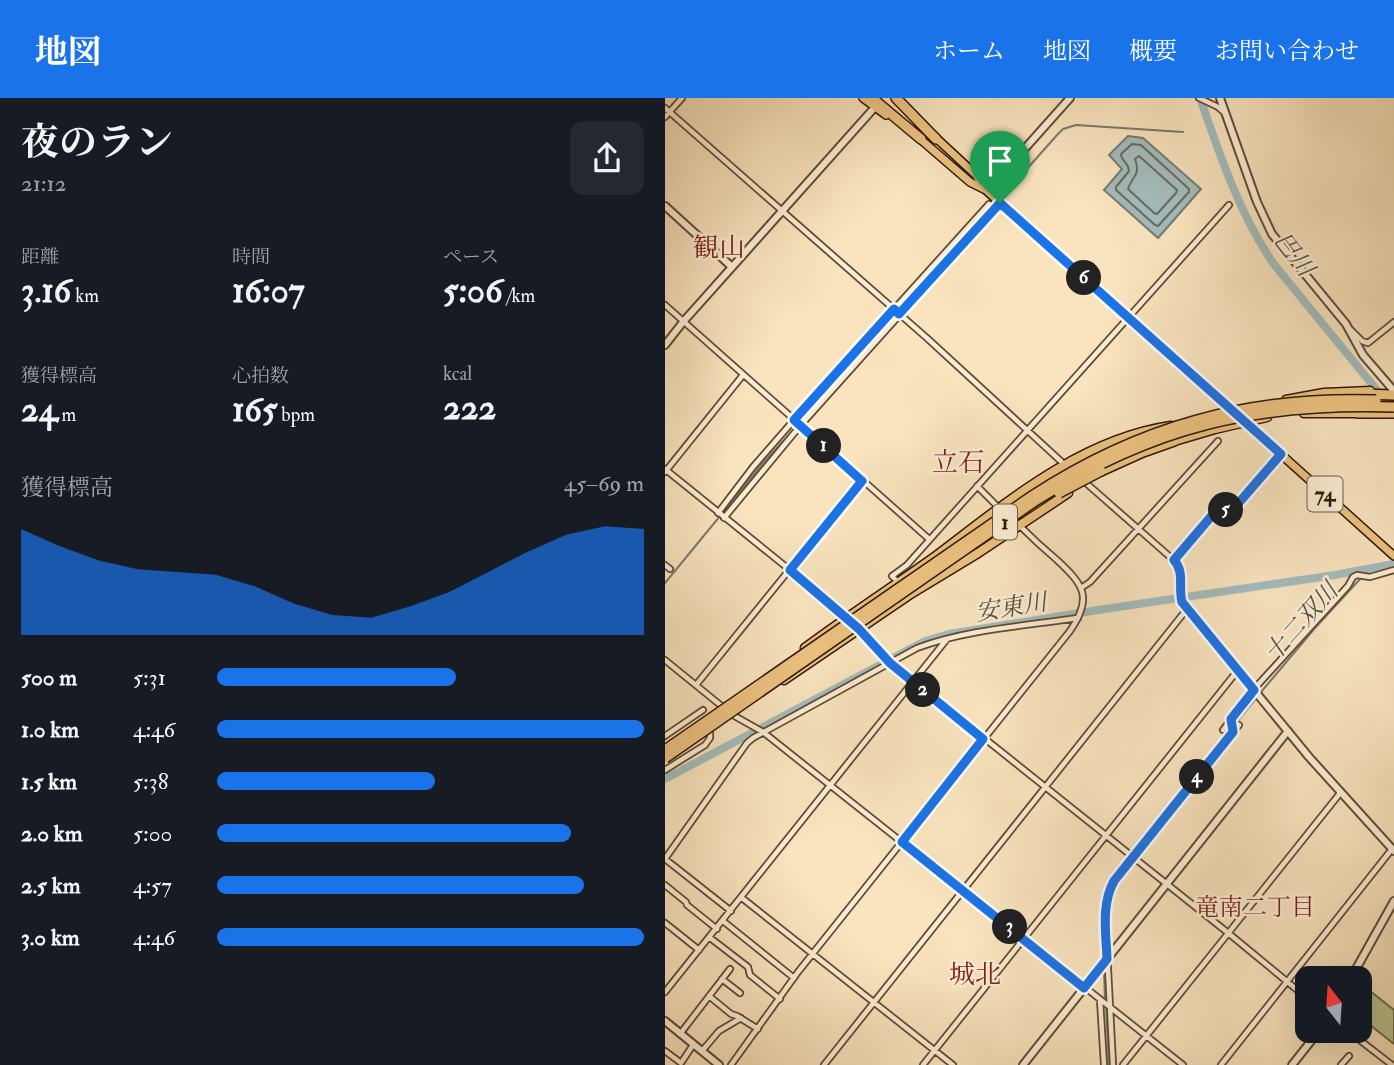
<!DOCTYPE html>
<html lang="ja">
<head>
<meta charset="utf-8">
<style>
	:root { --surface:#171b24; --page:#242831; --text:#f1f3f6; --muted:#9ea1a6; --accent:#1a73e8 }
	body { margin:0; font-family:"IM FELL Double Pica","Noto Serif JP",serif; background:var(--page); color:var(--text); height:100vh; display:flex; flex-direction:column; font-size:26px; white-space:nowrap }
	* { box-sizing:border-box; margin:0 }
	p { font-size:23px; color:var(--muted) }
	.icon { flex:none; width:38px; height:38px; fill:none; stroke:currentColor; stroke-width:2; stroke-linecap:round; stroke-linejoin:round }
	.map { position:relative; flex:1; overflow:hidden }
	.side { display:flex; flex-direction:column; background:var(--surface); width:665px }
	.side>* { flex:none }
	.needle { width:46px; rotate:343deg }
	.tools { position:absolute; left:630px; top:868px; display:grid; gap:14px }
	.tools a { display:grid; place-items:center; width:77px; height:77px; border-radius:14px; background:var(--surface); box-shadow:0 7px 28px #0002; font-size:35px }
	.pin { position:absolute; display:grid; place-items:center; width:60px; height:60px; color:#fff; margin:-72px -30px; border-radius:50% 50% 50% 0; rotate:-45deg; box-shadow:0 0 7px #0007 }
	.pin .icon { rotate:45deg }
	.km { position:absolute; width:35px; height:35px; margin:-18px; border-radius:50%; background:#222; color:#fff; font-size:19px; line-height:35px; text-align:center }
	.round { display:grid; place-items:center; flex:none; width:74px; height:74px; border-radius:14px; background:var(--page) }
	.overview { display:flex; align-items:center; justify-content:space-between; height:119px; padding:0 21px }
	h1 { font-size:38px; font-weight:700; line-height:52px }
	.stats { display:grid; grid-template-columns:repeat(3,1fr); gap:10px; height:119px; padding:7px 21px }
	.stats div { display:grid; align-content:center }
	.stats b { font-size:35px; font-weight:700 }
	.stats small { font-size:19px; font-weight:400 }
	.stats p { font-size:19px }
	.chart { height:196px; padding:14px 21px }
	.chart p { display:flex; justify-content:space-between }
	.chart svg { width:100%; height:126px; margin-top:7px; fill:var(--accent); opacity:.7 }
	ul { padding:0 21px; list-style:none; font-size:23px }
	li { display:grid; grid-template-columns:112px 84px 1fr; align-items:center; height:52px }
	li i { height:18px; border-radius:9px; background:var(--accent) }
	header { display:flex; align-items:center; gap:42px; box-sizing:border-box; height:98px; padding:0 35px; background:var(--accent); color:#fff }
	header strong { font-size:33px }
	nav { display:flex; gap:38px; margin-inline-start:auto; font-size:24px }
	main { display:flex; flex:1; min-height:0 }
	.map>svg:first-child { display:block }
	.green { fill:#bcc493; stroke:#756d4a; stroke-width:2 }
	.water { fill:#a3bcbd; stroke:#747a72; stroke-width:2 }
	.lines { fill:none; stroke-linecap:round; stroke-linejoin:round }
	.shore { stroke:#686960; stroke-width:2 }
	.stream { stroke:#747a72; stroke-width:2 }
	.river { stroke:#a3bcbd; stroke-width:8 }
	.minor-casing { stroke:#614a31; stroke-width:8 }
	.tertiary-casing { stroke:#614a31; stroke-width:10 }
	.primary-casing { stroke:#2e1602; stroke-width:10 }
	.trunk-casing { stroke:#2e1602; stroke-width:11 }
	.motorway-casing { stroke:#2e1602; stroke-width:12 }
	.minor { stroke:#fbedd5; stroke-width:4.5 }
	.tertiary { stroke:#fbedd5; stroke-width:6 }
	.primary { stroke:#ecc280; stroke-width:7 }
	.trunk { stroke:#ecc280; stroke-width:8 }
	.motorway { stroke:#ecc280; stroke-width:9 }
	.motorway-bridge-casing { stroke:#2e1602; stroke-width:12; stroke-linecap:butt }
	.motorway-bridge { stroke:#ecc280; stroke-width:9 }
	.route-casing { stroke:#fff; stroke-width:14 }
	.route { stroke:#1a73e8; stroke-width:9 }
	.labels { text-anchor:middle; stroke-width:5; stroke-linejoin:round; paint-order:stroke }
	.shield { fill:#fbedd5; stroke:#6c5641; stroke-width:2 }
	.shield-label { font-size:21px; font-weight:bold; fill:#2e1602 }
	.water-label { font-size:24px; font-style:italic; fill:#575043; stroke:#fbedd5 }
	.neighbourhood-label { font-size:24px; fill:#7a1f14; stroke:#fbedd5 }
	.quarter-label { font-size:26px; fill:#7a1f14; stroke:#fbedd5 }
</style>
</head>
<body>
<header>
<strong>地図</strong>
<nav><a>ホーム</a><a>地図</a><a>概要</a><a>お問い合わせ</a></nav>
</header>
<main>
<section class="side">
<div class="overview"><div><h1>夜のラン</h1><p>21:12</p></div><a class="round"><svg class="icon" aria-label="share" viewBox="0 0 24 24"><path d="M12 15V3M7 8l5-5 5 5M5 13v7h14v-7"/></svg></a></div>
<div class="stats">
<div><p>距離</p><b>3.16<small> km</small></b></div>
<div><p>時間</p><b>16:07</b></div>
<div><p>ペース</p><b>5:06<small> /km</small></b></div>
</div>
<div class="stats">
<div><p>獲得標高</p><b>24<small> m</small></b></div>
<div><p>心拍数</p><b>165<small> bpm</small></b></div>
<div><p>kcal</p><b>222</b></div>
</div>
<div class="chart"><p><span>獲得標高</span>45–69 m</p>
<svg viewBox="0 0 160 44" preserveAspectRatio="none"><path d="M0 44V7L10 13L20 18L30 21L40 22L50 23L60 27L70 33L80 37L90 38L100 34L110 29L120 22L130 15L140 9L150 6L160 7V44z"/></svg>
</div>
<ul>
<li><b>500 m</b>5:31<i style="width:56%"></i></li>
<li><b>1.0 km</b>4:46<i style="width:100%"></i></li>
<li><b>1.5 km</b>5:38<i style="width:51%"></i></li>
<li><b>2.0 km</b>5:00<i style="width:83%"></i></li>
<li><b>2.5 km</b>4:57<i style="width:86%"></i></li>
<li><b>3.0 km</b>4:46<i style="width:100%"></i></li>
</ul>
</section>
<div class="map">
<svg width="729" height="967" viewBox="0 0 729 967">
	<rect width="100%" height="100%" fill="#f9e4bf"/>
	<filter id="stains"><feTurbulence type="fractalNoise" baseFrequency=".00286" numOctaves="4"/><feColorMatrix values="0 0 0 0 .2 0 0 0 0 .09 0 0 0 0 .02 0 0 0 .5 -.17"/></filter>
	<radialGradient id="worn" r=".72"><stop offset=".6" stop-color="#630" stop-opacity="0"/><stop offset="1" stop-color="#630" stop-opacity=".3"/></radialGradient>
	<path class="green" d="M 695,885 L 729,912 L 729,946 L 695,919 Z"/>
	<path class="water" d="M 463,38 L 478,40 L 536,91 L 493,140 L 439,92 L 457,71 L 444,57 Z"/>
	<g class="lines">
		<path class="shore" d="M 467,46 L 476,47 L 524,91 L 524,94 L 493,128 L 490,127 L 451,92 L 451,89 L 464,73 C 464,65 456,63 456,56 Z
			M 474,58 L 512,92 L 511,95 L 492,116 L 489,115 L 463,91 C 467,78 476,78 470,61 Z"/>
		<path class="stream" d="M 360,73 L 393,36 L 398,31 L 411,27 L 518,34
			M 135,323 L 326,112
			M 58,414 L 98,365 L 132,328
			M 700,476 L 706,470
			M 0,485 L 55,418
			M 596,594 L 650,530 L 696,480
			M 438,861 L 436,811 L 444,781 L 592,599
			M 439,870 L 440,903
			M 441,909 L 444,967"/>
		<path class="river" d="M 535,0 C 555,57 574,115 608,165 L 729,313
			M 0,681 L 260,543 L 284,536 L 433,512 L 670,477 L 729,466"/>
		<g class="minor-casing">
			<path id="minor" d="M 534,0 L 553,9 L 560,15
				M 0,10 L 263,241 L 400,367
				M 0,19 L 17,0
				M 0,207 L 264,441
				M 686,232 L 697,243 L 703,245 L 729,224
				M 0,371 L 125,472 L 180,519
				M 0,374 L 78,277
				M 312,388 L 335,411
				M 53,415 L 88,369 L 129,322 L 324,106
				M 59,420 L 135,328 L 335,105
				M 509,462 L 556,408 L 565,415 L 616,357
				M 0,467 L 5,471
				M 233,484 L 227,478 L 242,467 L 564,107
				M 416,490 L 425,484 L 553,343
				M 193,530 L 225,565 L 562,834 L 642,900
				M 0,562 L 59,610
				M 31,587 L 197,382
				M 66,616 L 98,634 L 518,967
				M 558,632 L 589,591 L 683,488 L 688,479 L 692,477 L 705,479 L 729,472
				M 0,638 L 38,612
				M 0,672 L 40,647 L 45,640 L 45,631
				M 0,761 L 82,645 L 88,640 L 252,550 C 303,531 360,528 413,520
				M 0,761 L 66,813
				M 0,787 L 21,804 L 22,807 L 52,831
				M 77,800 L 288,967
				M 58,823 L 129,880
				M 0,825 L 34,852
				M 44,839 L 83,869 L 85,877 L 115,901
				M 57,881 L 75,895
				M 0,894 L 282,541
				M 44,898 L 66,916 L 72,918 L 93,931
				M 435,902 L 439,967
				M 683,933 L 727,967
				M 15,936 L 65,871
				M 0,953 L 16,965 L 28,947
				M 37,953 L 54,933 L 76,920
				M 66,967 L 133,874 L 405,533 C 428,500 419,487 392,462 C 379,451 367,440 355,428
				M 159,967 L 518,516 L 524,513 L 516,500 L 516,472 L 512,465 L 421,385
				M 258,967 L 573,572
				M 448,967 L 440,813 L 442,797 L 452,778 L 574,627
				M 458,967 L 676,694
				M 556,967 L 727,751
				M 676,967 L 684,958"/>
		</g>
		<g class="tertiary-casing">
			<path id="tertiary" d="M 555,0 L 592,104 L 607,136 L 681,226 L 698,257 L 729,293
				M 322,93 L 405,0
				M 0,108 L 67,169
				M 0,247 L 18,224 L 210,9
				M 524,513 L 644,659 L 729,753
				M 686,880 L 729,803
				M 0,923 L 54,967
				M 358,967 L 623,633
				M 627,967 L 654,933"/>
		</g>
		<g class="primary-casing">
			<path id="primary" d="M 198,0 L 221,17
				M 270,39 L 311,77 L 322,93 L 335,105 L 570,315
				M 254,40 L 305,84 L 319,91
				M 579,323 L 729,458"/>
		</g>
		<g class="trunk-casing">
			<path id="trunk" d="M 621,302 L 659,295 L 705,293
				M 639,315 L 699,315
				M 506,344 L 550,331 L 602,319
				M 140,550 C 183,518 228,489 271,458 C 341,405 416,341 506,328
				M 119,582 L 247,495 L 313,455 L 403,395"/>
		</g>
		<g class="motorway-casing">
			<path id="motorway" d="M 207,0 L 256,41
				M 231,0 L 271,41
				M 697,296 L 729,297
				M 693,315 L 729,315
				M 436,373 L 478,354 L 509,343
				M 390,378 L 422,362"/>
		</g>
		<use href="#minor" class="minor"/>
		<use href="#tertiary" class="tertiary"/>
		<use href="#primary" class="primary"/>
		<use href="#trunk" class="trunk"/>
		<use href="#motorway" class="motorway"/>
		<g class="motorway-bridge-casing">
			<path id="motorway-bridge" d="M 394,395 L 436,373
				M 0,652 L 367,398 C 474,328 583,298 711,302
				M 0,660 L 370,403 C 489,328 590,305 729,309"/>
		</g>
		<use href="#motorway-bridge" class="motorway-bridge"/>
	</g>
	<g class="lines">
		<g class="route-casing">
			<path id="route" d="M 335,105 L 616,356 L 565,415 L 555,408 L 509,462 C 520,474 513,489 517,504 L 589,592 L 566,621 L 568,634 L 449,783 C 436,807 441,834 442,861 L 419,890 L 237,744 L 318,641 L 225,565 L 194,531 L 125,472 L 197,383 L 129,322 L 229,211 L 234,216 Z"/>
		</g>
		<use href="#route" class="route"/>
	</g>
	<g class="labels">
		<g class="shield">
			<rect x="642.5" y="378.5" width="35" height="35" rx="5"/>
			<rect x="328" y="406.5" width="24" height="35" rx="5"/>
		</g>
		<g class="shield-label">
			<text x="660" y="403">74</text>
			<text x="340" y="431">1</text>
		</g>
		<g class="water-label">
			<text transform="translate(629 156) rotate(52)" y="8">巴川</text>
			<text transform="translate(346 509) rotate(-9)" y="8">安東川</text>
			<text transform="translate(636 524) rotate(-48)" y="8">十二双川</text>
		</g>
		<g class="neighbourhood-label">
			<text x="590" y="817">竜南二丁目</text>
		</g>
		<g class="quarter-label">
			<text x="54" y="158">観山</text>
			<text x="293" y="373">立石</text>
			<text x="310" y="885">城北</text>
		</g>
	</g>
	<rect width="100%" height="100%" filter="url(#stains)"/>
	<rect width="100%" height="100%" fill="url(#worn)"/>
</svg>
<div class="tools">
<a><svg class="needle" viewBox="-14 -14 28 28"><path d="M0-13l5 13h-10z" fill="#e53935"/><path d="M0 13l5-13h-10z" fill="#9ea1a6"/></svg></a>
</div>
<div class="pin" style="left:335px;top:105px;background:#1e9e55"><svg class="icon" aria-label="arrive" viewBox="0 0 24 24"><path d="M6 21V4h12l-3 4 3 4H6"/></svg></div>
<b class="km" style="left:159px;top:348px">1</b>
<b class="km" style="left:258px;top:592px">2</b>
<b class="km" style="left:345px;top:829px">3</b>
<b class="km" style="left:532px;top:679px">4</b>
<b class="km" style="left:561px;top:412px">5</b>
<b class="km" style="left:419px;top:180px">6</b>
</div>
</main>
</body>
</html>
